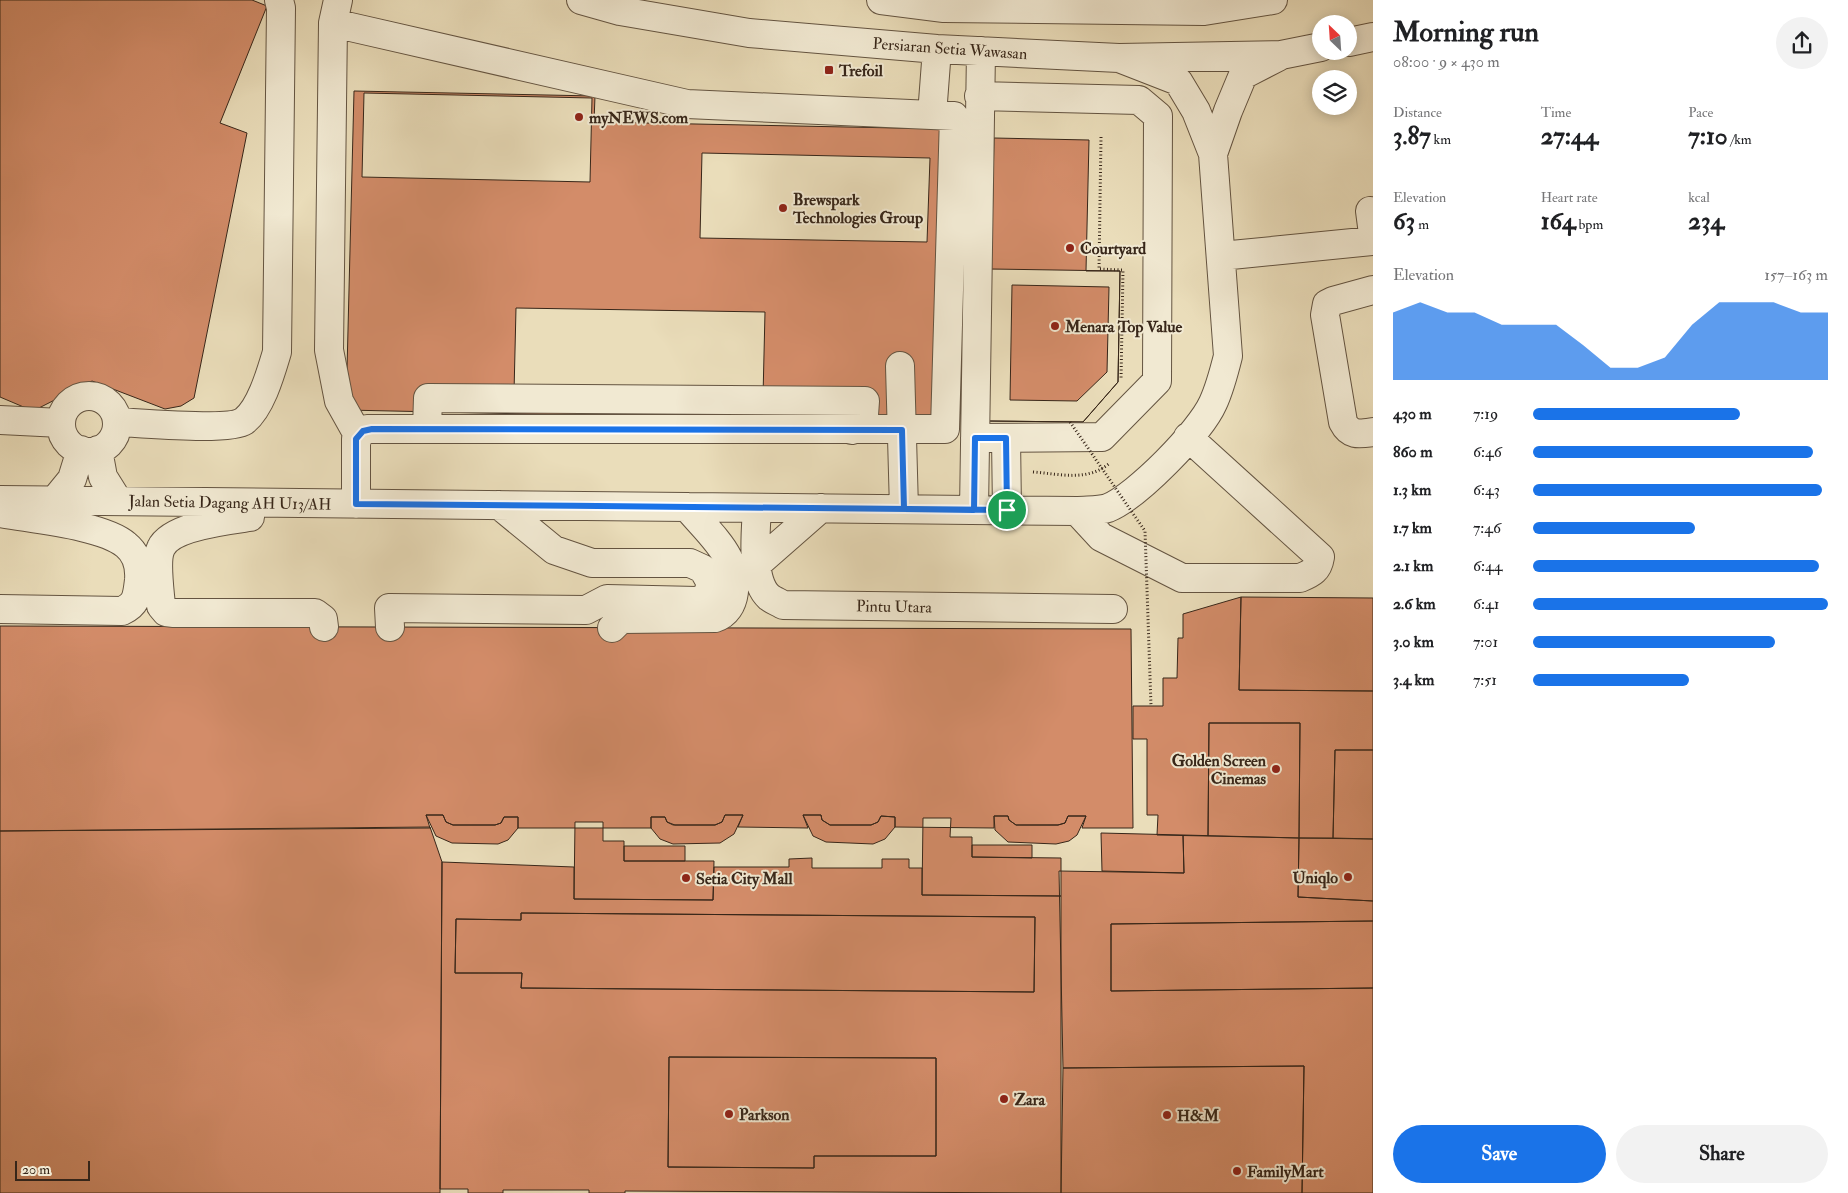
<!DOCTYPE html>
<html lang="en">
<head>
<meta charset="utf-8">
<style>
	:root { --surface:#fff; --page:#f2f2f2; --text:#202124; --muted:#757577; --accent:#1a73e8 }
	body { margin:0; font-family:"IM FELL Double Pica",serif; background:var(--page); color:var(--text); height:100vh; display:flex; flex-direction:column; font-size:19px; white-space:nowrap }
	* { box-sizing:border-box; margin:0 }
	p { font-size:16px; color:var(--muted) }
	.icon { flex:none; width:28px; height:28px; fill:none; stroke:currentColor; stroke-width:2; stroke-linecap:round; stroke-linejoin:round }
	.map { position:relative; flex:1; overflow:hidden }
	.drawer { display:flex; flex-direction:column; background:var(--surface); width:475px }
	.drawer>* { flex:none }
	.needle { width:32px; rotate:335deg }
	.controls { position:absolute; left:1312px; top:15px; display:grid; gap:10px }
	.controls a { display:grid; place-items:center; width:45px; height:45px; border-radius:50%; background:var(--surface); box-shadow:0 2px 12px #0003; font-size:25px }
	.scale { position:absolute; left:15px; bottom:12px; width:75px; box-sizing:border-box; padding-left:5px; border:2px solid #372619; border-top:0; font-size:14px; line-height:18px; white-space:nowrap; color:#372619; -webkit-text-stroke:4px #f1e9d2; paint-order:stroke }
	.pin { position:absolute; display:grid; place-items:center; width:42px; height:42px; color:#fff; margin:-21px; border:2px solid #fff; border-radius:50%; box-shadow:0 1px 5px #0007 }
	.round { display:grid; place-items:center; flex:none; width:52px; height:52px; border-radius:26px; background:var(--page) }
	.headline { display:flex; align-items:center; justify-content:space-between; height:85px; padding:0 20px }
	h1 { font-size:28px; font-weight:700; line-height:38px }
	.figures { display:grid; grid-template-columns:repeat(3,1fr); gap:8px; height:85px; padding:5px 20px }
	.figures div { display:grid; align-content:center }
	.figures b { font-size:25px; font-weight:700 }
	.figures small { font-size:14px; font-weight:400 }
	.figures p { font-size:14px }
	.chart { height:140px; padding:10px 20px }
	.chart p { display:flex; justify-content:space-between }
	.chart svg { width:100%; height:90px; margin-top:5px; fill:var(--accent); opacity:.7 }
	.primary-button { display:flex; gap:10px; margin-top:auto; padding:10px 20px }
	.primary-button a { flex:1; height:58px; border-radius:30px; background:var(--accent); color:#fff; font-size:20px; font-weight:700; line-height:58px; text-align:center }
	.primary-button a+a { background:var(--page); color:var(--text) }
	ul { padding:0 20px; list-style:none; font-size:16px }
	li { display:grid; grid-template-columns:80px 60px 1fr; align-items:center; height:38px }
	li i { height:12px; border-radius:6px; background:var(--accent) }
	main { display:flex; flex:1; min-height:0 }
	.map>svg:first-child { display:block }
	.building { fill:#d38c69; stroke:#372619; fill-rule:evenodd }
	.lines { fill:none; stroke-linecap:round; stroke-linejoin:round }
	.minor-casing { stroke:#645441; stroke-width:30 }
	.path { stroke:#372619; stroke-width:3; stroke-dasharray:1 2.5; stroke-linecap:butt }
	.minor { stroke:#f1e9d2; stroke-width:28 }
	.path-bridge { stroke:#372619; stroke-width:3; stroke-dasharray:1 2.5; stroke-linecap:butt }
	.route-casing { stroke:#fff; stroke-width:10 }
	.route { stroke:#1a73e8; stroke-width:6 }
	.poi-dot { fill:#8f2418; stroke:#f1e9d2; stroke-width:2 }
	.labels { text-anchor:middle; stroke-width:4; stroke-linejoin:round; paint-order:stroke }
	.street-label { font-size:16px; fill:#372619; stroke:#f1e9d2 }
	.poi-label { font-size:16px; font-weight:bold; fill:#372619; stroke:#f1e9d2; text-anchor:start }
</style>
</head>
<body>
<main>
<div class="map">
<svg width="1373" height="1193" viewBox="0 0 1373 1193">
	<rect width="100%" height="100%" fill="#eaddba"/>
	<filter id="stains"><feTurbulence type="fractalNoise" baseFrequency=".004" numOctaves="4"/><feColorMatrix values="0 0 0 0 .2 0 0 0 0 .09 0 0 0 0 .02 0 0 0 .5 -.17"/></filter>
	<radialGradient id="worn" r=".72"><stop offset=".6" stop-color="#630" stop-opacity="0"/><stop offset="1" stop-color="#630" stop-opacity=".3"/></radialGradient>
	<path class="building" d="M 0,0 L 252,0 L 267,6 L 220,123 L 247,133 L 194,398 L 181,406 L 165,409 L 92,381 L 33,411 L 0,397 Z
		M 354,91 L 595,96 L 594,122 L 948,129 L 940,423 L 346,410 Z
		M 364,93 L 592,98 L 590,182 L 362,177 Z
		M 994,138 L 1089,140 L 1086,271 L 1120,271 L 1118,382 L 1083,422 L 988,421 Z
		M 702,153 L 930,158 L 927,242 L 700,238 Z
		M 991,269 L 1120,271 L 1118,382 L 1083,422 L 988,421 Z
		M 1012,285 L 1109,287 L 1107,372 L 1077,401 L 1010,400 Z
		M 516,308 L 765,312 L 763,397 L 514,393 Z
		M 1241,597 L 1239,690 L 1373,691 L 1373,750 L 1335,750 L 1333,838 L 1299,838 L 1300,723 L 1209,723 L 1208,836 L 1157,835 L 1158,815 L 1147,815 L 1147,739 L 1133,739 L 1133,706 L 1163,706 L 1163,678 L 1177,678 L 1178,638 L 1183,638 L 1183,614 Z
		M 1241,597 L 1373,598 L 1373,691 L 1239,690 Z
		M 0,626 L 1131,629 L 1133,828 L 1082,828 L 1086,816 L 1068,816 L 1065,823 L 1058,825 L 1016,825 L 1009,820 L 1008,816 L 994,816 L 994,828 L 895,827 L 895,817 L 881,816 L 878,822 L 871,825 L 830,825 L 822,820 L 821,815 L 803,815 L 808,828 L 738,827 L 743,815 L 725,815 L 722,822 L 715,825 L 673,825 L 667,822 L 665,817 L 651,817 L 651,828 L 518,828 L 518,817 L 504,817 L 501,823 L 495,825 L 453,825 L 446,822 L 443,815 L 426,815 L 430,828 L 0,831 Z
		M 1209,723 L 1300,723 L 1299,838 L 1208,836 Z
		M 1335,750 L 1373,750 L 1373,839 L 1333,838 Z
		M 426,815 L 443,815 L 446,822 L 453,825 L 495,825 L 501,823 L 504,817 L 518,817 L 518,828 L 508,840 L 498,844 L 452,843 L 436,836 Z
		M 725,815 L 743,815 L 734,834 L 720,843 L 673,844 L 660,839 L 651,828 L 651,817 L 665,817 L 667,822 L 675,825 L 715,825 L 722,822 Z
		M 803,815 L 821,815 L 822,820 L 830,825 L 871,825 L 878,822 L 881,816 L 895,817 L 895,827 L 885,839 L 873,844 L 826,842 L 813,836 Z
		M 994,816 L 1008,816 L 1009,820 L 1016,825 L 1058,825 L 1065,823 L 1068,816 L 1086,816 L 1077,835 L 1069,841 L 1056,844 L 1008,842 L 995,830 Z
		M 923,818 L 951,818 L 950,837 L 972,837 L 972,857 L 1061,858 L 1061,896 L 922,895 Z
		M 575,822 L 603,822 L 603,841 L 624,841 L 624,861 L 714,861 L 713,900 L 574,899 Z
		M 430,827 L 442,862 L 440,1193 L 0,1193 L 0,831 Z
		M 1101,833 L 1183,835 L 1184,873 L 1102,871 Z
		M 1183,835 L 1299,838 L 1298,897 L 1373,901 L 1373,921 L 1111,924 L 1111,991 L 1373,988 L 1373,1193 L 1302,1193 L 1304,1066 L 1063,1068 L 1059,871 L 1184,873 Z
		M 1299,838 L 1373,839 L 1373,901 L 1298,897 Z
		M 972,845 L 1032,845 L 1032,858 L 972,857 Z
		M 624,846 L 685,846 L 685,861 L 624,861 Z
		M 812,858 L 812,868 L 882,868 L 882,859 L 909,859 L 909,868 L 922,868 L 922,895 L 1061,896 L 1061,1193 L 625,1191 L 625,1193 L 589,1193 L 589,1190 L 503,1190 L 503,1193 L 468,1193 L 468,1189 L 440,1189 L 442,862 L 574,867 L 574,899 L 713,900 L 714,867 L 789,867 L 789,859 ZM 521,913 L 1035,917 L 1034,992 L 521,988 L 522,973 L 455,973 L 456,919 L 521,920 ZM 669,1057 L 936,1058 L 936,1156 L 814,1156 L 814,1168 L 668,1167 Z
		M 521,913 L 1035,917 L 1034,992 L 521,988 L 522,973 L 455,973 L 456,919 L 521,920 Z
		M 1373,921 L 1373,988 L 1111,991 L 1111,924 Z
		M 669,1057 L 936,1058 L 936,1156 L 814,1156 L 814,1168 L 668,1167 Z
		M 1304,1066 L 1302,1193 L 1061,1193 L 1063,1068 Z"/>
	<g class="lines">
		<g class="minor-casing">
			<path id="minor" d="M 338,0 L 333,23 L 687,104 L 954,116 L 945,429 L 367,429 L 358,435 L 356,439 L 356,504
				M 581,0 L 620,11 L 749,33 L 937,49 L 1119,58 L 1281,55 L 1321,47
				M 881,0 L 944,8 L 1204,11 L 1273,0
				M 333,23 L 329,350 L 339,401 L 358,435
				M 1349,42 L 1373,37
				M 932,115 L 937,49
				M 1213,154 L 1228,111 L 1243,75 L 1278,57
				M 1370,211 L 1373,234
				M 1221,256 L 1373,241
				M 1373,290 L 1333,301 L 1327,304 L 1325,315 L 1343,422 C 1350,436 1359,434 1373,432
				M 900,366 L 904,509
				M61 424a28 28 0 1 1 56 0a28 28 0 1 1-56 0Z
				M 0,420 L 61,423
				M 118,422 C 139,423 230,431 244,421 C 261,408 271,372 277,352 L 281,8 L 279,0
				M 427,429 L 428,398 L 865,401 L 864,415 L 852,430
				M 975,438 L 1102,437 L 1157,381 L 1158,116 L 1139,100 L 979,96
				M 1006,438 L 1007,510
				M 98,450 L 103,477 L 118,501
				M 0,500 L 1077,511 C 1087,510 1099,511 1108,508 C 1137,496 1200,432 1213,403 C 1220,388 1224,372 1228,356 L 1213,154 L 1196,111 L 1178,81 L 1119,58
				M 54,501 L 72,479 L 81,450
				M 757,508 C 756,531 750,580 769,597 C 773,600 778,602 783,605 L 1113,609
				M 974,510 L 981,51
				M 1077,511 L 1101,537 L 1182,578 L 1300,578 C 1312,573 1318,570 1320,557 L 1188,437
				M 0,513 C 32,519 103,525 126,545 C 137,554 140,567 139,580 C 137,596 137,604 122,611 L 0,609
				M 250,517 C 229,520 171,526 161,548 C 155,560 160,592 161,606 L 166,612 L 174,613 L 315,613 L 323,619 L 324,627
				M 756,565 L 821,508
				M 390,627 L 389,608 L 586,610 L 607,599 L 697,601 L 707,597 L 711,583 L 703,569 L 690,563 L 592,563 L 554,550 L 499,505
				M 612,628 L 621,619 L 715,618 C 738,611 738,577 728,558 C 719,540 700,523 687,507"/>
		</g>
		<path class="path" d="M 1101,137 L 1099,269 L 1123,270 L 1121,379
			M 1033,472 C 1061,474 1087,482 1110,463"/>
		<use href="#minor" class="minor"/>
		<path class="path-bridge" d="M 1070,422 L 1145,531 L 1151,706"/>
	</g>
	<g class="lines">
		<g class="route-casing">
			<path id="route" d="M 1007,510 C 790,507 573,506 356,504 L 356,439 L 363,431 L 372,429 L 902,430 L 904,509 L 974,510 L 975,438 L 1006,438 L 1007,510"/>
		</g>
		<use href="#route" class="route"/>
	</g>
	<g class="poi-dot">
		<rect x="824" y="65" width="10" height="10" rx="2.5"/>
		<circle cx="579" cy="117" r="5"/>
		<circle cx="783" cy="208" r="5"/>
		<circle cx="1070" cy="248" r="5"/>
		<circle cx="1055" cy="326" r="5"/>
		<circle cx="1276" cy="769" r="5"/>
		<circle cx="1348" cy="877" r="5"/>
		<circle cx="686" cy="878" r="5"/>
		<circle cx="1004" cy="1099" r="5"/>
		<circle cx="729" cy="1114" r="5"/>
		<circle cx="1167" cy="1115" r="5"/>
		<circle cx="1237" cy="1171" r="5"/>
	</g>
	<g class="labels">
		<g class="street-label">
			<text transform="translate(950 48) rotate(4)" y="6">Persiaran Setia Wawasan</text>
			<text transform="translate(230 502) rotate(1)" y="6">Jalan Setia Dagang AH U13/AH</text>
			<text transform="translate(894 606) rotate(1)" y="6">Pintu Utara</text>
		</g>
		<g class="poi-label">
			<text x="839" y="76">Trefoil</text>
			<text x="589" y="123">myNEWS.com</text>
			<text x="793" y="205">Brewspark<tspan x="793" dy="18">Technologies Group</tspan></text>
			<text x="1080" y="254">Courtyard</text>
			<text x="1065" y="332">Menara Top Value</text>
			<text x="1266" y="766" text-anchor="end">Golden Screen<tspan x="1266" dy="18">Cinemas</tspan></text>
			<text x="1338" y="883" text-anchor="end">Uniqlo</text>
			<text x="696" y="884">Setia City Mall</text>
			<text x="1014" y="1105">Zara</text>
			<text x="739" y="1120">Parkson</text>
			<text x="1177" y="1121">H&amp;M</text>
			<text x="1247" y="1177">FamilyMart</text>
		</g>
	</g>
	<rect width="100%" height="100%" filter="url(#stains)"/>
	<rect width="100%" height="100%" fill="url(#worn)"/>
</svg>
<div class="controls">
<a><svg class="needle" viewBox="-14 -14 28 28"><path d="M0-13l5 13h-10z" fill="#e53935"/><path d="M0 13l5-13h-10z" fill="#757577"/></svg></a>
<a><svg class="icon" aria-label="layers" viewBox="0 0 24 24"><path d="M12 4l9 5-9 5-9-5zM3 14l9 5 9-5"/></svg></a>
</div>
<div class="scale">20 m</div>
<div class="pin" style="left:1007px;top:510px;background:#1e9e55"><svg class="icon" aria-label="arrive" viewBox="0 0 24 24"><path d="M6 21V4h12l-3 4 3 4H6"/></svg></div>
</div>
<section class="drawer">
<div class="headline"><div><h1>Morning run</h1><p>08:00 · 9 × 430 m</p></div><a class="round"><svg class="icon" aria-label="share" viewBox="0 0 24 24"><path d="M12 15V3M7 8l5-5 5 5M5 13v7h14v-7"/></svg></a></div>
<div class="figures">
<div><p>Distance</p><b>3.87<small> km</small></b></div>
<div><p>Time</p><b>27:44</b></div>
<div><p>Pace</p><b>7:10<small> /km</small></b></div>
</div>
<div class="figures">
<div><p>Elevation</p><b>63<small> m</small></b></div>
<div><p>Heart rate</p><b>164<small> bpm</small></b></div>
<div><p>kcal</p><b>234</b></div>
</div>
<div class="chart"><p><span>Elevation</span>157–163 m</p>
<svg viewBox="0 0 160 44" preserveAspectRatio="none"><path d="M0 44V11L10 6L20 11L30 11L40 17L50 17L60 17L70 27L80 38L90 38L100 33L110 17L120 6L130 6L140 6L150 11L160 11V44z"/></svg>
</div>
<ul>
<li><b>430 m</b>7:19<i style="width:70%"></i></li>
<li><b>860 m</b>6:46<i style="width:95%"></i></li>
<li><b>1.3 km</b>6:43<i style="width:98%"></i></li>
<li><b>1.7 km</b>7:46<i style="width:55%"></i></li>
<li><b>2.1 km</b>6:44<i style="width:97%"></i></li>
<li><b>2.6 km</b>6:41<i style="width:100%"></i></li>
<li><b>3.0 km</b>7:01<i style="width:82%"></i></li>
<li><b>3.4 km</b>7:51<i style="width:53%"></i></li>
</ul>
<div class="primary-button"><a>Save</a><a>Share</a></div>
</section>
</main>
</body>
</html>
